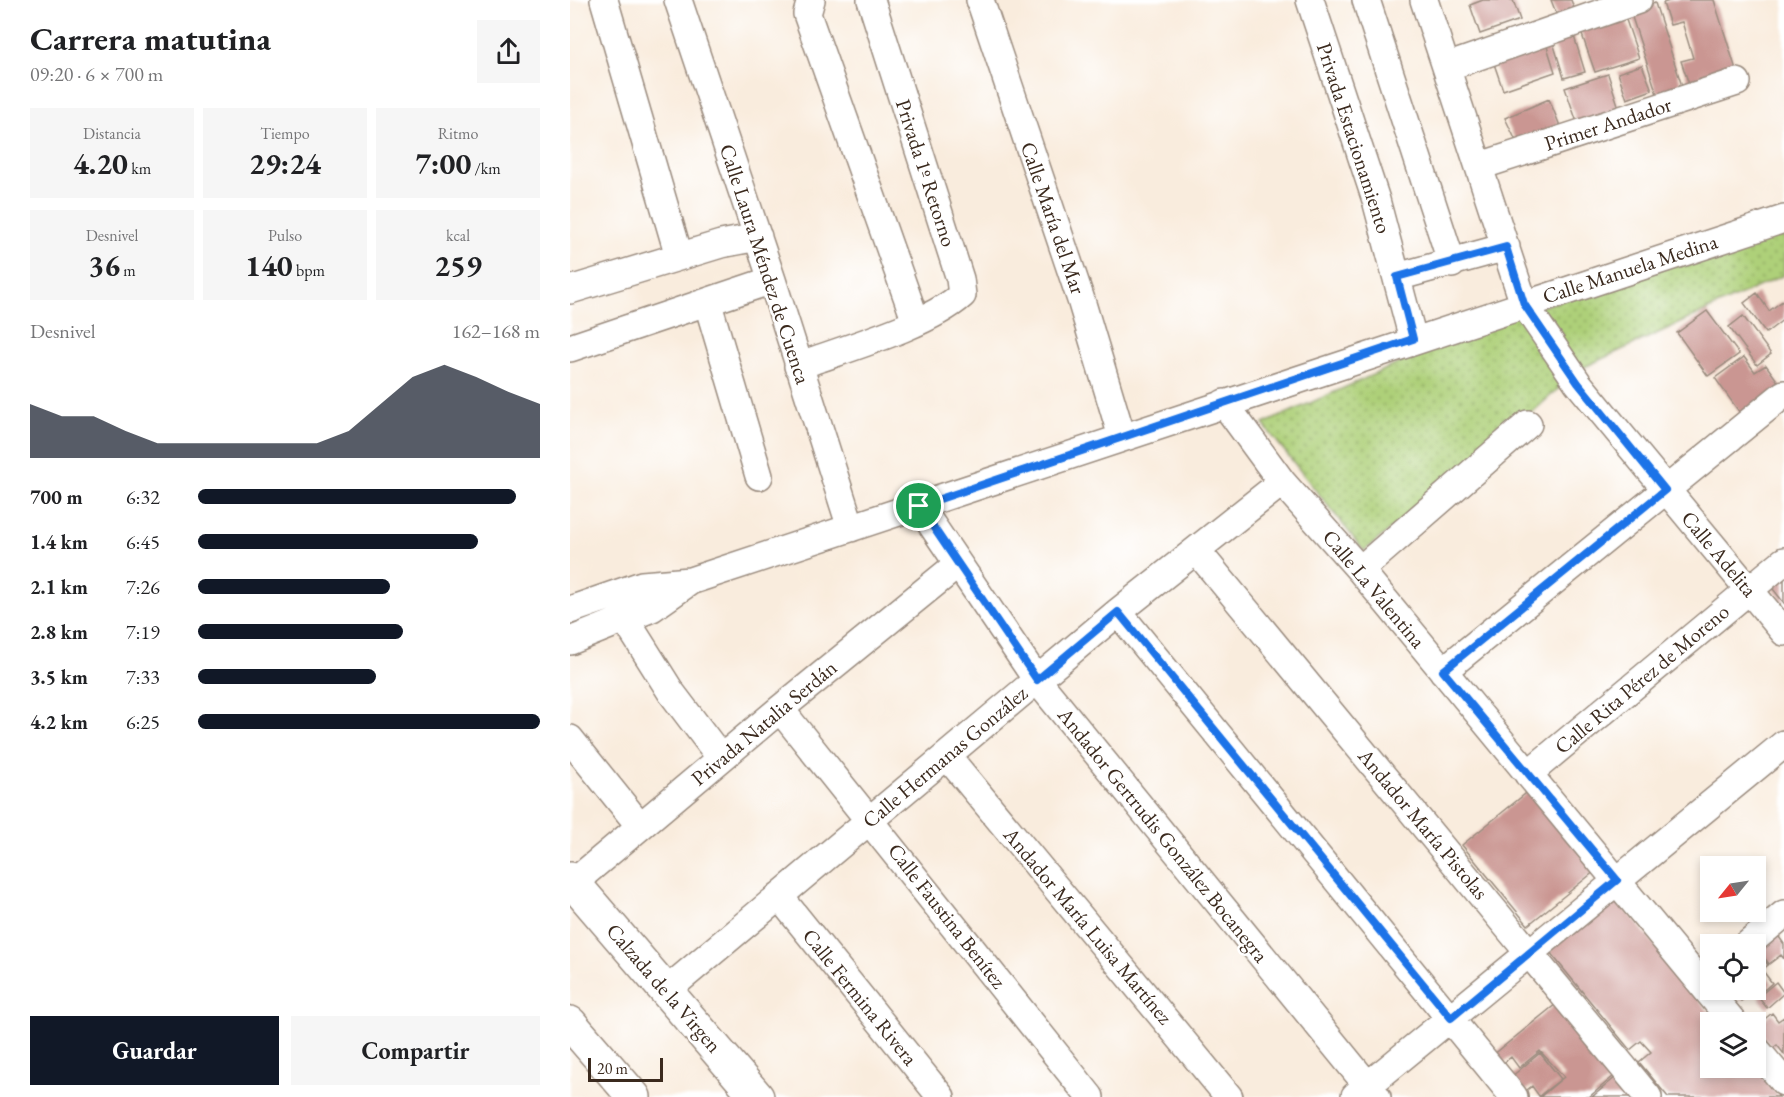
<!DOCTYPE html>
<html lang="es">
<head>
<meta charset="utf-8">
<style>
	:root { --surface:#fff; --page:#f6f6f6; --text:#202124; --muted:#757577; --accent:#111827 }
	body { margin:0; font-family:"EB Garamond",serif; background:var(--page); color:var(--text); height:100vh; display:flex; flex-direction:column; font-size:22px; white-space:nowrap }
	* { box-sizing:border-box; margin:0 }
	p { font-size:20px; color:var(--muted) }
	.icon { flex:none; width:33px; height:33px; fill:none; stroke:currentColor; stroke-width:2; stroke-linecap:round; stroke-linejoin:round }
	.map { position:relative; flex:1; overflow:hidden }
	.side { display:flex; flex-direction:column; background:var(--surface); width:570px }
	.side>* { flex:none }
	.needle { width:39px; rotate:240deg }
	.controls { position:absolute; left:1130px; top:856px; display:grid; gap:12px }
	.controls a { display:grid; place-items:center; width:66px; height:66px; border-radius:0px; background:var(--surface); box-shadow:0 3px 9px #0003; font-size:30px }
	.scale { position:absolute; left:18px; bottom:15px; width:75px; box-sizing:border-box; padding-left:6px; border:3px solid #3b2a1e; border-top:0; font-size:16px; line-height:21px; white-space:nowrap; color:#3b2a1e; -webkit-text-stroke:4px #fff; paint-order:stroke }
	.pin { position:absolute; display:grid; place-items:center; width:51px; height:51px; color:#fff; margin:-26px; border:3px solid #fff; border-radius:50%; box-shadow:0 2px 6px #0007 }
	.round { display:grid; place-items:center; flex:none; width:63px; height:63px; border-radius:0px; background:var(--page) }
	.head { display:flex; align-items:center; justify-content:space-between; height:102px; padding:0 30px }
	h1 { font-size:33px; font-weight:700; line-height:45px }
	.figures { display:grid; grid-template-columns:repeat(3,1fr); gap:9px; height:102px; padding:6px 30px }
	.figures div { display:grid; align-content:center; border-radius:0px; background:var(--page); text-align:center }
	.figures b { font-size:30px; font-weight:700 }
	.figures small { font-size:16px; font-weight:400 }
	.figures p { font-size:16px }
	.chart { height:168px; padding:12px 30px }
	.chart p { display:flex; justify-content:space-between }
	.chart svg { width:100%; height:108px; margin-top:6px; fill:var(--accent); opacity:.7 }
	.action { display:flex; gap:12px; margin-top:auto; padding:12px 30px }
	.action a { flex:1; height:69px; border-radius:0px; background:var(--accent); color:#fff; font-size:24px; font-weight:700; line-height:69px; text-align:center }
	.action a+a { background:var(--page); color:var(--text) }
	ul { padding:0 30px; list-style:none; font-size:20px }
	li { display:grid; grid-template-columns:96px 72px 1fr; align-items:center; height:45px }
	li i { height:15px; border-radius:8px; background:var(--accent) }
	main { display:flex; flex:1; min-height:0 }
	.map>svg:first-child { display:block }
	.park { fill:url(#park-dots); stroke:#747d4c; stroke-width:1.5 }
	.building { fill:#ca9692 }
	.lines { fill:none; stroke-linecap:round; stroke-linejoin:round }
	.minor-casing { stroke:#9a8b7e; stroke-width:30 }
	.major-casing { stroke:#9a8b7e; stroke-width:36 }
	.minor { stroke:#fff; stroke-width:27 }
	.major { stroke:#fff; stroke-width:33 }
	.route-casing { stroke:#fff; stroke-width:12 }
	.route { stroke:#1a73e8; stroke-width:8 }
	.labels { text-anchor:middle; stroke-width:5; stroke-linejoin:round; paint-order:stroke }
	.street-label { font-size:21px; fill:#3b2a1e; stroke:#fff }
</style>
</head>
<body>
<main>
<section class="side">
<div class="head"><div><h1>Carrera matutina</h1><p>09:20 · 6 × 700 m</p></div><a class="round"><svg class="icon" aria-label="share" viewBox="0 0 24 24"><path d="M12 15V3M7 8l5-5 5 5M5 13v7h14v-7"/></svg></a></div>
<div class="figures">
<div><p>Distancia</p><b>4.20<small> km</small></b></div>
<div><p>Tiempo</p><b>29:24</b></div>
<div><p>Ritmo</p><b>7:00<small> /km</small></b></div>
</div>
<div class="figures">
<div><p>Desnivel</p><b>36<small> m</small></b></div>
<div><p>Pulso</p><b>140<small> bpm</small></b></div>
<div><p>kcal</p><b>259</b></div>
</div>
<div class="chart"><p><span>Desnivel</span>162–168 m</p>
<svg viewBox="0 0 160 44" preserveAspectRatio="none"><path d="M0 44V22L10 27L20 27L30 33L40 38L50 38L60 38L70 38L80 38L90 38L100 33L110 22L120 11L130 6L140 11L150 17L160 22V44z"/></svg>
</div>
<ul>
<li><b>700 m</b>6:32<i style="width:93%"></i></li>
<li><b>1.4 km</b>6:45<i style="width:82%"></i></li>
<li><b>2.1 km</b>7:26<i style="width:56%"></i></li>
<li><b>2.8 km</b>7:19<i style="width:60%"></i></li>
<li><b>3.5 km</b>7:33<i style="width:52%"></i></li>
<li><b>4.2 km</b>6:25<i style="width:100%"></i></li>
</ul>
<div class="action"><a>Guardar</a><a>Compartir</a></div>
</section>
<div class="map">
<svg width="1214" height="1097" viewBox="0 0 1214 1097">
	<defs>
		<pattern id="park-dots" width="8" height="8" patternUnits="userSpaceOnUse" patternTransform="scale(1.5)"><rect width="8" height="8" fill="#aed079"/><path d="M2 2h.1M6 6h.1" fill="none" stroke="#8fa963" stroke-width="1.8" stroke-linecap="round"/></pattern>
	</defs>
	<rect width="100%" height="100%" fill="#fff"/>
	<filter id="ink" filterUnits="userSpaceOnUse"><feTurbulence type="fractalNoise" baseFrequency=".0167" numOctaves="2"/><feDisplacementMap in="SourceGraphic" scale="12" xChannelSelector="R" yChannelSelector="G"/><feConvolveMatrix kernelMatrix="1 2 1 2 8 2 1 2 1" color-interpolation-filters="sRGB"/></filter>
	<filter id="wash" filterUnits="userSpaceOnUse"><feTurbulence type="fractalNoise" baseFrequency=".008" numOctaves="4" result="noise"/><feDisplacementMap in="SourceGraphic" scale="24" xChannelSelector="R" yChannelSelector="G"/><feGaussianBlur stdDeviation="1.35" result="paint"/><feColorMatrix in="noise" values="0 0 0 0 0 0 0 0 0 0 0 0 0 0 0 0 0 1.4 0 .05"/><feComposite in="paint" operator="in"/></filter>
	<g filter="url(#wash)">
		<rect width="100%" height="100%" fill="#f9ecdd"/>
		<path class="park" d="M 1214,228 L 1214,275 L 1010,369 L 955,419 L 794,551 L 693,424 L 912,326 Z"/>
		<g id="blocks">
			<path class="building" d="M 913,0 L 943,0 L 950,20 L 910,34 L 900,5 Z
				M 981,0 L 1001,0 L 1005,11 L 988,18 Z
				M 1102,0 L 1144,0 L 1167,73 L 1120,87 L 1111,61 L 1123,58 L 1112,22 L 1100,25 L 1093,3 Z
				M 1085,3 L 1112,86 L 1087,94 L 1060,11 Z
				M 1053,11 L 1069,58 L 1025,72 L 1009,26 Z
				M 1003,33 L 1015,72 L 994,78 L 982,39 Z
				M 974,37 L 985,72 L 933,90 L 921,55 Z
				M 1072,65 L 1082,90 L 1057,99 L 1048,73 Z
				M 1038,74 L 1050,111 L 1008,125 L 995,88 Z
				M 979,99 L 990,126 L 948,145 L 935,118 Z
				M 1187,293 L 1199,311 L 1214,300 L 1214,319 L 1196,333 L 1174,303 Z
				M 1137,311 L 1169,354 L 1138,376 L 1107,333 Z
				M 1173,316 L 1201,354 L 1187,365 L 1159,327 Z
				M 1174,357 L 1185,372 L 1196,365 L 1214,390 L 1175,420 L 1145,378 Z
				M 1214,566 L 1214,603 L 1196,580 Z
				M 960,790 L 1025,871 L 958,925 L 892,845 Z
				M 1045,896 L 1148,1023 L 1140,1023 L 1140,1068 L 1185,1068 L 1209,1097 L 1098,1097 L 1069,1062 L 1081,1052 L 1071,1041 L 1060,1050 L 979,951 Z
				M 1207,934 L 1214,944 L 1214,959 L 1211,955 L 1199,964 L 1188,949 Z
				M 1187,951 L 1198,965 L 1185,975 L 1185,952 Z
				M 1193,971 L 1202,983 L 1194,990 L 1185,977 Z
				M 1185,982 L 1189,987 L 1171,1001 L 1162,990 L 1185,990 Z
				M 1206,982 L 1214,993 L 1197,1008 L 1188,997 Z
				M 986,1004 L 1044,1076 L 1019,1097 L 970,1097 L 994,1077 L 970,1051 L 949,1068 L 941,1057 L 931,1065 L 923,1055 Z
				M 1202,1013 L 1208,1021 L 1214,1017 L 1214,1054 L 1207,1045 L 1203,1048 L 1186,1026 Z
				M 970,1053 L 991,1079 L 969,1096 L 962,1086 L 953,1093 L 941,1077 Z
				M 1046,1077 L 1062,1097 L 1022,1097 Z"/>
		</g>
	</g>
	<g filter="url(#ink)">
		<use href="#blocks" fill-opacity="0" stroke="#9a8b7e" stroke-width="1.5"/>
		<g class="lines">
			<g class="minor-casing">
				<path id="minor" d="M 34,0 L 109,256
					M 108,0 L 202,280 L 281,528
					M 241,0 L 237,14 L 346,322
					M 410,0 L 511,300 L 552,437
					M 740,0 L 806,200 L 843,339
					M 796,0 L 882,264
					M 854,0 L 954,304 L 1008,383 L 1214,632
					M 877,67 L 1068,0
					M 910,166 L 1167,82
					M 827,277 L 936,247
					M 0,290 L 151,244 L 188,237
					M 138,304 L 189,476
					M 0,348 L 202,280
					M 228,366 C 274,349 357,326 392,295 L 390,279 L 301,0
					M 654,403 L 712,482 L 790,570 L 1164,1023
					M 349,506 L 467,680 L 807,1097
					M 627,551 L 1078,1097
					M 790,570 L 958,424
					M 0,610 L 72,585 L 120,581 L 1214,219
					M 548,612 L 944,1097
					M 55,619 L 101,692 L 151,758
					M 0,641 L 82,608 L 119,582
					M 873,671 L 1214,394
					M 210,709 L 520,1097
					M 0,739 L 70,826
					M 377,756 L 659,1097
					M 958,774 L 1214,561
					M 3,883 L 210,709 L 387,565
					M 209,896 L 371,1097
					M 1177,945 L 1214,914
					M 96,991 L 548,612 L 712,482
					M 1185,1048 L 1214,1082
					M 785,1096 L 1214,744"/>
			</g>
			<g class="major-casing">
				<path id="major" d="M 0,879 L 187,1097
					M 0,1023 L 64,1097"/>
			</g>
			<use href="#minor" class="minor"/>
			<use href="#major" class="major"/>
		</g>
	</g>
	<g class="lines" filter="url(#ink)">
		<g class="route-casing">
			<path id="route" d="M 936,247 L 954,304 L 1008,383 L 1095,490 L 873,671 L 1047,880 L 881,1018 L 548,612 L 467,680 L 349,506 L 843,339 L 827,277 Z"/>
		</g>
		<use href="#route" class="route"/>
	</g>
	<g class="labels">
		<g class="street-label">
			<text transform="translate(1038 124) rotate(-18)" y="7">Primer Andador</text>
			<text transform="translate(784 138) rotate(72)" y="7">Privada Estacionamiento</text>
			<text transform="translate(356 173) rotate(72)" y="7">Privada 1º Retorno</text>
			<text transform="translate(483 218) rotate(71)" y="7">Calle María del Mar</text>
			<text transform="translate(195 264) rotate(72)" y="7">Calle Laura Méndez de Cuenca</text>
			<text transform="translate(1060 269) rotate(-18)" y="7">Calle Manuela Medina</text>
			<text transform="translate(1149 554) rotate(50)" y="7">Calle Adelita</text>
			<text transform="translate(804 589) rotate(50)" y="7">Calle La Valentina</text>
			<text transform="translate(1072 679) rotate(-40)" y="7">Calle Rita Pérez de Moreno</text>
			<text transform="translate(194 723) rotate(-40)" y="7">Privada Natalia Serdán</text>
			<text transform="translate(375 757) rotate(-40)" y="7">Calle Hermanas González</text>
			<text transform="translate(853 824) rotate(50)" y="7">Andador María Pistolas</text>
			<text transform="translate(593 835) rotate(51)" y="7">Andador Gertrudis González Bocanegra</text>
			<text transform="translate(377 916) rotate(52)" y="7">Calle Faustina Benítez</text>
			<text transform="translate(518 926) rotate(50)" y="7">Andador María Luisa Martínez</text>
			<text transform="translate(94 988) rotate(49)" y="7">Calzada de la Virgen</text>
			<text transform="translate(290 997) rotate(51)" y="7">Calle Fermina Rivera</text>
		</g>
	</g>
</svg>
<div class="controls">
<a><svg class="needle" viewBox="-14 -14 28 28"><path d="M0-13l5 13h-10z" fill="#e53935"/><path d="M0 13l5-13h-10z" fill="#757577"/></svg></a>
<a><svg class="icon" aria-label="locate" viewBox="0 0 24 24"><circle cx="12" cy="12" r="6"/><path d="M12 2v4M12 18v4M2 12h4M18 12h4"/></svg></a>
<a><svg class="icon" aria-label="layers" viewBox="0 0 24 24"><path d="M12 4l9 5-9 5-9-5zM3 14l9 5 9-5"/></svg></a>
</div>
<div class="scale">20 m</div>
<div class="pin" style="left:349px;top:506px;background:#1e9e55"><svg class="icon" aria-label="arrive" viewBox="0 0 24 24"><path d="M6 21V4h12l-3 4 3 4H6"/></svg></div>
</div>
</main>
</body>
</html>
